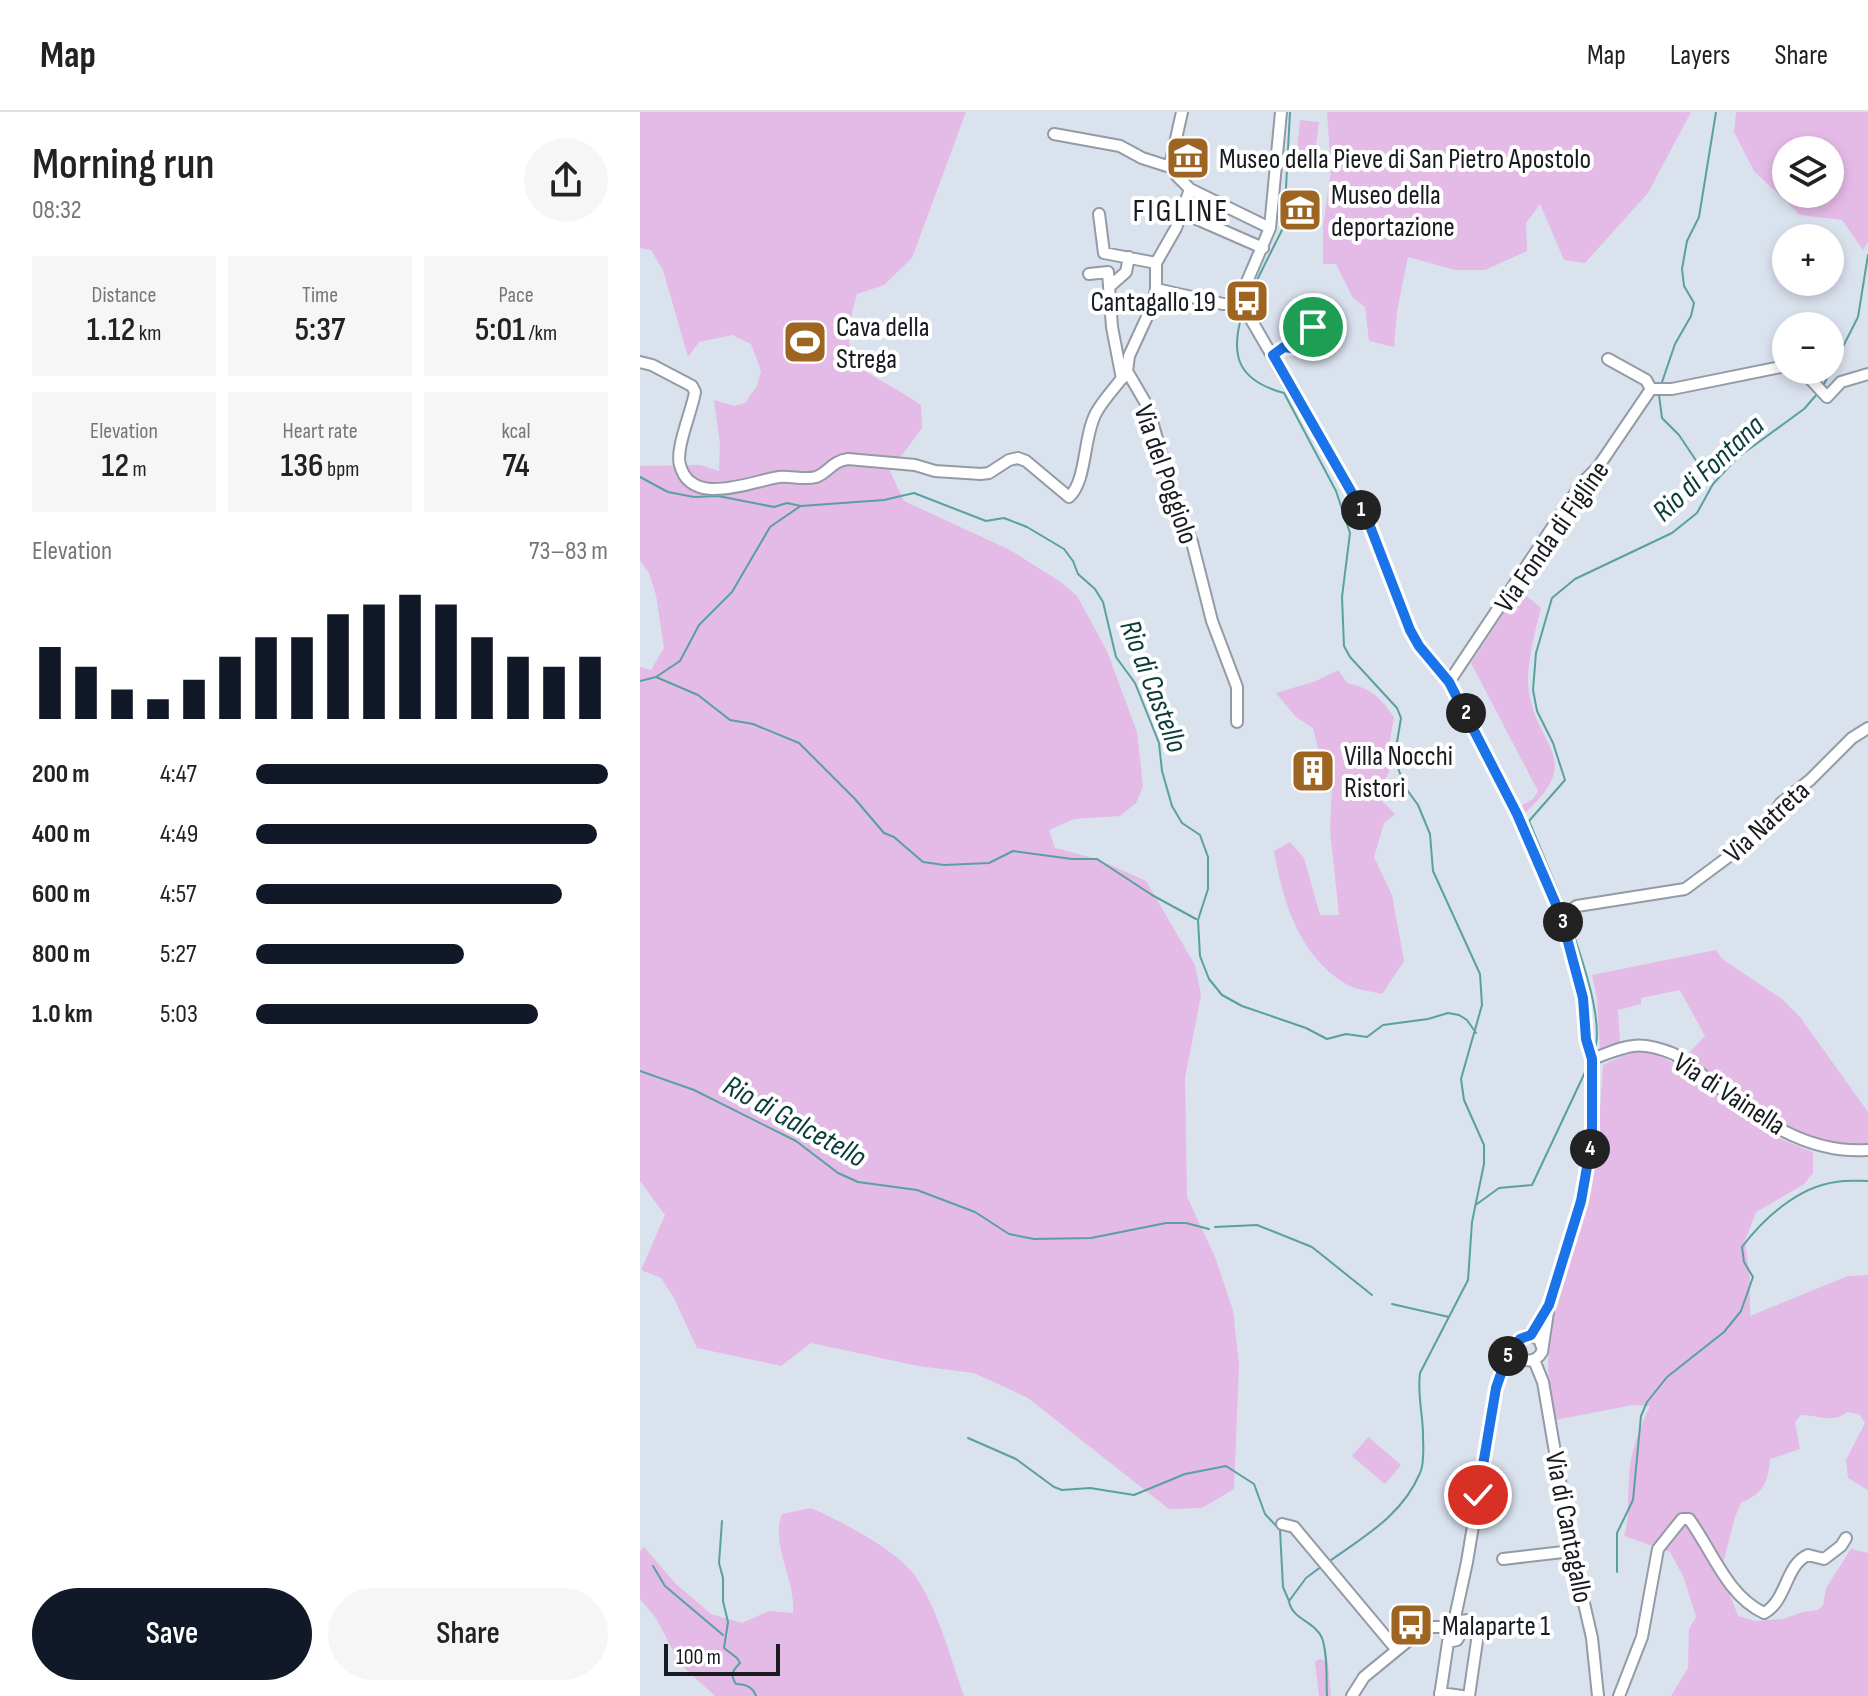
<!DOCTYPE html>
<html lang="en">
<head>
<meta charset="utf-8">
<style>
	:root { --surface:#fff; --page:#f6f6f6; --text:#222; --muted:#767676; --line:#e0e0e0; --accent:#111827 }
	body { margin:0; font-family:"Sofia Sans Condensed",sans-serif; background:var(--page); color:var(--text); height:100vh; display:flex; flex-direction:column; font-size:30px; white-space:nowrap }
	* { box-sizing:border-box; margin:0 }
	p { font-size:26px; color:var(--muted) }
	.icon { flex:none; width:44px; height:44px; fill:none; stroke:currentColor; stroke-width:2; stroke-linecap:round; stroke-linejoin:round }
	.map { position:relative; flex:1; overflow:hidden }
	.sheet { display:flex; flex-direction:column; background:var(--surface); width:640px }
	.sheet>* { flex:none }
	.fabs { position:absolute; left:1132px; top:24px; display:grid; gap:16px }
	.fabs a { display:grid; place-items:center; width:72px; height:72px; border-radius:50%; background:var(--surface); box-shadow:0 4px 12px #0003; font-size:40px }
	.scale { position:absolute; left:24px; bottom:20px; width:116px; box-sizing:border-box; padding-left:8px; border:4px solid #181b1f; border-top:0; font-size:22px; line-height:28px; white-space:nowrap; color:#181b1f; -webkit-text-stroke:6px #fff; paint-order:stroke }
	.pin { position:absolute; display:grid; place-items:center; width:68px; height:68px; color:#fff; margin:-34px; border:4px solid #fff; border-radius:50%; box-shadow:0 2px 8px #0007 }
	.km { position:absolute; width:40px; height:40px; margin:-20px; border-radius:50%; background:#222; color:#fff; font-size:22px; line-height:40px; text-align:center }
	.round { display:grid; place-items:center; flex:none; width:84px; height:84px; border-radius:42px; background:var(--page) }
	.headline { display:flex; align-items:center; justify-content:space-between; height:136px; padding:0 32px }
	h1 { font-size:44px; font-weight:600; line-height:60px }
	.metrics { display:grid; grid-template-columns:repeat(3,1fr); gap:12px; height:136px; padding:8px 32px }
	.metrics div { display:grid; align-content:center; border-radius:0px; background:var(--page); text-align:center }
	.metrics b { font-size:34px; font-weight:600 }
	.metrics small { font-size:22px; font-weight:400 }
	.metrics p { font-size:22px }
	.chart { height:224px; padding:16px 32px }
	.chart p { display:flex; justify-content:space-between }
	.chart svg { width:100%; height:144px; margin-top:8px; stroke:var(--accent); stroke-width:6 }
	.action { display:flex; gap:16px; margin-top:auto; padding:16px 32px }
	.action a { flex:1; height:92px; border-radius:48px; background:var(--accent); color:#fff; font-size:32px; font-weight:600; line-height:92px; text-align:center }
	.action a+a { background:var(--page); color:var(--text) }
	ul { padding:0 32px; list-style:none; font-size:26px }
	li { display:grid; grid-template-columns:128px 96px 1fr; align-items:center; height:60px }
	li i { height:20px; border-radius:10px; background:var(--accent) }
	header { display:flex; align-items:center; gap:48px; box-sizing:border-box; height:112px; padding:0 40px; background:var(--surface); border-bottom:2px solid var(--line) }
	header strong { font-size:38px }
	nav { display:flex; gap:44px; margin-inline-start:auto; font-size:28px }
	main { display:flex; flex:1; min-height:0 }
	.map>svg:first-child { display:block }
	.green { fill:#e4bae6; fill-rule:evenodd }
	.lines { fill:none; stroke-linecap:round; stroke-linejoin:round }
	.stream { stroke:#58a19d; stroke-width:2 }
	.minor-casing { stroke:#939ba6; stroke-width:14 }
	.minor { stroke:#fff; stroke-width:10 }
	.route-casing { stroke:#fff; stroke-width:16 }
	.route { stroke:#1a73e8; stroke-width:10 }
	.labels { text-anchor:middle; stroke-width:8; stroke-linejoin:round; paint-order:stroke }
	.poi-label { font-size:28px; fill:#181b1f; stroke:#fff; text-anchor:start }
	.street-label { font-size:28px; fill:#181b1f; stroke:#fff }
	.water-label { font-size:30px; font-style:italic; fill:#0a3c3a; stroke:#fff }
	.quarter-label { font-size:32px; letter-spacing:2px; fill:#181b1f; stroke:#fff }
</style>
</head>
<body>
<header>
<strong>Map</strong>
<nav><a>Map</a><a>Layers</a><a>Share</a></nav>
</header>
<main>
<section class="sheet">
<div class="headline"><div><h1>Morning run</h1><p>08:32</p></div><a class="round"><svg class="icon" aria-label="share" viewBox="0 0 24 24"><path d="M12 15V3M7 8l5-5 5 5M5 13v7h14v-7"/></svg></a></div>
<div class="metrics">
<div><p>Distance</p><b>1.12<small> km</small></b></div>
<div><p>Time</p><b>5:37</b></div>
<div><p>Pace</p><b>5:01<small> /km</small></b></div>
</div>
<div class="metrics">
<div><p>Elevation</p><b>12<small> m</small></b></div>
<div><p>Heart rate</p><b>136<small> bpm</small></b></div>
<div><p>kcal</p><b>74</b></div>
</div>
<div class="chart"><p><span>Elevation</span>73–83 m</p>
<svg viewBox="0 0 160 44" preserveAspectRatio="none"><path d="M5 44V22M15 44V28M25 44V35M35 44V38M45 44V32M55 44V25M65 44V19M75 44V19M85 44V12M95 44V9M105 44V6M115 44V9M125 44V19M135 44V25M145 44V28M155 44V25"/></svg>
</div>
<ul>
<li><b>200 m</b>4:47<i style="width:100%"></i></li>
<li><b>400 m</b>4:49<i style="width:97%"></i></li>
<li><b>600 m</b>4:57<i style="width:87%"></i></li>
<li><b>800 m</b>5:27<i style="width:59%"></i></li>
<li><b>1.0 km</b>5:03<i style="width:80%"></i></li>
</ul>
<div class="action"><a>Save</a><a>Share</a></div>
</section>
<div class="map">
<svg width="1228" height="1584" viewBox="0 0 1228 1584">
	<rect width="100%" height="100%" fill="#dae2ee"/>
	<path class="green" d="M 0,0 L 326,0 L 272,146 L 244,173 L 217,182 C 193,262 225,254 281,293 L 282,316 L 250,359 L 264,389 L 370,438 L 422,471 L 437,484 L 467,539 L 497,620 L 503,675 L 496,691 L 480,704 L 434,707 L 409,718 L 415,736 L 457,747 L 506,769 L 555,853 L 561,883 L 545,966 L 547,1085 L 575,1145 L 593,1198 L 599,1253 L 594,1377 L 562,1396 L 529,1397 L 388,1286 L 334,1261 L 278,1254 L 171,1231 L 141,1254 L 57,1236 L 34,1186 L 21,1166 L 1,1158 L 25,1103 L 0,1069 L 0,555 L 11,558 L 24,536 L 16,483 L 9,461 L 0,449 L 0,354 L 60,353 L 79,359 L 80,333 L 74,288 L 94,294 L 105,291 L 117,274 L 121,259 L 111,232 L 92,223 L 59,230 L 48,245 L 23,158 L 11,138 L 0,136 Z
		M 687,0 L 1051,0 L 1008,81 L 945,151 L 924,148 L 900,92 L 886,111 L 887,139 L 845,158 L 815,158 L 768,145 L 757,199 L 754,235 L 729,229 L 725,195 L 713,186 L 696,152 L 683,152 L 683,115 L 691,59 Z
		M 1096,0 L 1228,0 L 1228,129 L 1223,138 L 1202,108 L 1160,103 L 1114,59 L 1094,20 ZM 1146,38 L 1190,38 L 1190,82 L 1146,82 Z
		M 660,8 L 679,10 L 674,48 L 656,46 Z
		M 879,478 L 901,496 C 895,519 885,558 889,581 C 899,638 944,647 885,701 L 881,694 L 893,687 L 898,679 L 831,551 Z
		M 698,558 L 707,571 C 732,577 739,584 754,605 L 747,646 L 749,660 L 736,683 L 755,702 L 744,711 L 734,745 L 752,783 L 764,849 L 742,882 C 730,879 716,878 706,872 C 659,844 643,790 634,739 L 650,730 L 664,746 L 680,803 L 699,803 L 690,718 L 693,652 L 678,636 L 673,616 L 656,605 L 636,581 L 676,569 Z
		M 1076,838 L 1082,847 L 1142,887 L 1160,905 L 1228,1000 L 1228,1032 C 1176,1050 1083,974 1046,944 L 1065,924 L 1040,878 L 1001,886 L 1001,892 L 978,898 L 980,930 L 960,937 L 957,886 L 952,863 Z
		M 998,937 C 1049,949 1084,993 1127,1020 C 1141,1028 1158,1034 1173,1040 L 1173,1061 L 1163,1073 L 1116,1100 L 1105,1129 L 1110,1166 L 1110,1204 L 1208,1164 L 1228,1163 L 1228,1378 L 1208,1366 L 1206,1348 L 1225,1311 L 1219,1302 L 1207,1300 C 1192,1312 1178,1303 1161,1303 L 1155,1310 L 1160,1337 L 1130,1347 C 1128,1370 1124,1381 1101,1391 L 1095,1405 L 1081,1459 L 1098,1504 L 1115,1509 L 1143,1507 L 1163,1500 L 1178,1498 L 1183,1493 L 1186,1476 L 1211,1437 L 1228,1441 L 1228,1584 L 1031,1584 L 1048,1556 L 1049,1517 L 1056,1505 L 1044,1466 L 1030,1440 L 984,1424 C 990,1406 987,1386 989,1367 C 990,1340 999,1318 1010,1294 L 993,1293 L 915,1308 L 908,1258 L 909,1218 L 946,1093 L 957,1041 L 963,953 Z
		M 728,1325 L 761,1353 L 745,1372 L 712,1344 Z
		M 171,1396 C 201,1409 261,1440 278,1468 C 300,1503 310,1546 324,1584 L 75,1584 L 40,1552 L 16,1506 L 0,1487 L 0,1439 L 4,1435 L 36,1472 L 71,1502 L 102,1511 L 129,1499 L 153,1501 C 156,1467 130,1434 142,1402 Z
		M 680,1547 L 688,1551 L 691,1584 L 679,1584 L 675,1550 Z"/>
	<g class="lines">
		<path class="stream" d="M 608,186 L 644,114 L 650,0
			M 602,203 C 589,246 600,269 644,281 L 696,379 L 710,421 L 702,485 L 704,534 L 710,545 L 757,596 L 761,606 L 756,636 L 758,656 L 765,675 L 778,693 L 790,722 L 793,759 L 840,862 L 842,893 L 821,967 L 824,988 L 844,1033 L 844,1052 L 832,1110 L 828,1168 L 780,1261 C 777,1282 783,1302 783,1323 C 783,1334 785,1351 780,1361 C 762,1404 723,1425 687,1451
			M 1021,273 L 1035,232 L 1051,204 L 1054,191 L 1044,174 L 1042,157 L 1047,129 L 1059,105 L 1076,0
			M 1182,276 L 1218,205 L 1228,143
			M 1019,283 L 1022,306 L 1039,323 L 1071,371
			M 0,365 L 28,380 L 54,385 L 78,384 L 134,395 L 147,391 L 161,394 L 244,388 L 274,381 L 346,409 L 364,406 L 387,415 L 424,437 L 433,449 L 438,462 L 455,477 L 463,490 L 476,545 L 495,571 L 519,631 L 522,659 L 532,694 L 542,711 L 560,723 L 568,745 L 568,777 L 558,808 L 560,844 L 569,867 L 582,883 L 602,894 L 666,916 L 687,927 L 706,922 L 727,925 L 743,913 L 788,907 L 808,901 L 819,903 L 827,908 L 836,921
			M 16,565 L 58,583 L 90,608 L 113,612 L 159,631 L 215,687 L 244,721 L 254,725 L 283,750 L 304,753 L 349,751 L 373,739 L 432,747 L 457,747 L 512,783 L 556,807
			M 0,569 L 16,565 L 40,549 L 59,513 L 92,480 L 130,415 L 159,395
			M 925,796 L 889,709 L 925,668 L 913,631 L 897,599 L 893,578 L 896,541 L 912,486 L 935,467 L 1032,421 L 1057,401 L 1073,372 L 1097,346 L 1164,297 L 1178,281
			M 928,806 C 938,835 966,912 954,939
			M 0,959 L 54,978 L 156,1029 L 198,1061 L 218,1070 L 277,1078 L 335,1100 L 369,1122 L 394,1127 L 451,1126 L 526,1111 L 546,1111 L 569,1117
			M 837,1092 L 859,1076 L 892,1073 L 947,956
			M 575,1115 L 617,1113 L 672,1135 L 732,1183
			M 752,1192 L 809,1205
			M 328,1326 L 376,1347 L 414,1375 L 422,1378 L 450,1376 L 494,1383 L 545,1362 L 586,1354 L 614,1372 L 625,1402 L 640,1418 L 643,1475 L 649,1489
			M 82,1409 L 79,1451 L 83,1466 L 83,1489 L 88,1510 L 84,1536 L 97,1546 L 100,1551 C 92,1559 90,1563 96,1572 C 105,1572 113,1575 116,1584
			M 13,1454 L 25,1474 L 83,1523
			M 682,1454 L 666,1466 L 649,1489 C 652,1508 675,1509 682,1526 C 688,1543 686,1566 687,1584
			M 977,1460 L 977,1421 L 993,1388 L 1001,1304 L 1007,1290 L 1027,1265 L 1084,1220 L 1101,1199 L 1113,1165 L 1104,1150 L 1102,1135 C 1124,1106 1158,1075 1196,1070 C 1206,1068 1217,1069 1228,1069"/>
		<g class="minor-casing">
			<path id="minor" d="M 641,0 L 630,116 L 606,172 L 602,192 L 728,409 L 770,518 L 779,534 L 809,570 L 877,702 L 921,804 L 943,886 L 946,927 L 952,947 L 952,1027 L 941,1089 L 909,1192 L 891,1223
				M 414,22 L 480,34 L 502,46 L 527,54 L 531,49 L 542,0
				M 537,35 L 539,50 L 537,64 L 550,77 L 630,116
				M 543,101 L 623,136
				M 459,102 L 464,141 L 516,151
				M 516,151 L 516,177 L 583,192 L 602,192
				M 516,151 L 536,116 L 550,77
				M 449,162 L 468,160 L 472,215 L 482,267
				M 469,175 L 486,160 L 489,145
				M 516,177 L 512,194 L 489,244 L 487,259 L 508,295 L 532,380 L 552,430 L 572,509 L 597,575 L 597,610
				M 633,243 L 644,235 L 652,236 L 673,215
				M 968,247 L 1006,268 L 1011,277
				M 0,250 L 12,253 L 52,274 L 55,280 C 52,299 35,337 40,353 C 51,396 112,369 139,365 C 151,364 165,368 176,365 C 188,361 192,349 208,347 L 275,353 L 295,359 L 341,362 L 349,361 L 369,348 L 378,346 L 386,349 L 429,385 C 447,369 443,325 456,301 C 464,286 478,273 487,259
				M 1162,258 L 1187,285 L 1201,270 L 1228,262
				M 1011,277 L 1032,277 L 1146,254
				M 809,570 L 942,371 L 958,355 L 1011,277
				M 921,804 L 937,794 L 1045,777 L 1123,719 L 1141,691 L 1170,668 L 1212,626 L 1228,616
				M 952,947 C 987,934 997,927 1034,942 C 1095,984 1148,1043 1228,1038
				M 902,1235 L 899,1227 L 887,1223 L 880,1227 L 876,1238 C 881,1251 895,1252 902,1240 L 908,1200
				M 894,1248 L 903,1270 L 932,1439 L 952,1526 L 958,1584
				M 642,1412 L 654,1415 L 756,1537
				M 863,1447 L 932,1439
				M 809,1510 L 829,1508 L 839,1515 L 829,1584
				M 814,1510 L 827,1450 L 856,1276 L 864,1253 L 876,1234
				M 808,1530 L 817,1528 L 821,1521 L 820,1514 L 814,1510
				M 800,1581 L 822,1584
				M 712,1584 L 724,1565 L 785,1515 L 802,1515
				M 800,1584 L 808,1530
				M 979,1584 L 1002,1525 L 1018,1437 L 1042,1407 L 1049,1407 C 1072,1438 1087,1484 1124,1501 C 1147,1489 1145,1453 1168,1443 L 1184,1447 L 1201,1434 L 1206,1426"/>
		</g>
		<use href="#minor" class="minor"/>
	</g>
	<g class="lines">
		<g class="route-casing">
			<path id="route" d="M 673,215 L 652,236 L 644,235 L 633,243 L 728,409 L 770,518 L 779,534 L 809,570 L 877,702 L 921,804 L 943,886 L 946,927 L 952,947 L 952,1027 L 941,1089 L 909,1193 L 891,1223 L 880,1227 L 864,1253 L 856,1276 L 838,1383"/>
		</g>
		<use href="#route" class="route"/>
	</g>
	<defs>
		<g id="museum-square" transform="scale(2.3)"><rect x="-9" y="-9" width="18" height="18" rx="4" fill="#9d6422" stroke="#fff"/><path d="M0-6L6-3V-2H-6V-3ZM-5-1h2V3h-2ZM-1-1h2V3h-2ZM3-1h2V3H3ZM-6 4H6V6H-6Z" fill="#fff"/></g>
		<g id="bus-square" transform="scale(2.3)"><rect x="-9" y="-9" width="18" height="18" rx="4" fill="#9d6422" stroke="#fff"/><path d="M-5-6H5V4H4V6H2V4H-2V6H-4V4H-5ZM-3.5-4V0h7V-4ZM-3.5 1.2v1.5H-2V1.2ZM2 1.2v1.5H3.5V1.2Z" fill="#fff"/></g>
		<g id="stadium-square" transform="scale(2.3)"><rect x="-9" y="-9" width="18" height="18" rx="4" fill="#9d6422" stroke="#fff"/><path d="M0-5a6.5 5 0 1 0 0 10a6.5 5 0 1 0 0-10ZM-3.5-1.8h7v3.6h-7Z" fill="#fff"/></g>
		<g id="building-square" transform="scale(2.3)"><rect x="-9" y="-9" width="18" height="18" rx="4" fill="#9d6422" stroke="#fff"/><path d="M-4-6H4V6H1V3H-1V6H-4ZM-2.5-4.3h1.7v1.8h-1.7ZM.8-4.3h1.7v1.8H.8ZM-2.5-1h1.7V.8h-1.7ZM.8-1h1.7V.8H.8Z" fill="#fff"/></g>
	</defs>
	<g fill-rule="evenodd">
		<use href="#museum-square" x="548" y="46"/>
		<use href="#museum-square" x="660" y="98"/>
		<use href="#bus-square" x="607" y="189"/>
		<use href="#stadium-square" x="165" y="230"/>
		<use href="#building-square" x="673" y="659"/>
		<use href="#bus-square" x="771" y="1513"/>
	</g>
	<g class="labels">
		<g class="poi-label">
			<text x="579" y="56">Museo della Pieve di San Pietro Apostolo</text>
			<text x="691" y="92">Museo della<tspan x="691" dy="32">deportazione</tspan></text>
			<text x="576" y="199" text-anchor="end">Cantagallo 19</text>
			<text x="196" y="224">Cava della<tspan x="196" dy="32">Strega</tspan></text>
			<text x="704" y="653">Villa Nocchi<tspan x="704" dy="32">Ristori</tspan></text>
			<text x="802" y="1523">Malaparte 1</text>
		</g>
		<g class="street-label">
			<text transform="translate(527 362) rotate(71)" y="10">Via del Poggiolo</text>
			<text transform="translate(911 424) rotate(-55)" y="10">Via Fonda di Figline</text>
			<text transform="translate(1126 709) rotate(-43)" y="10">Via Natreta</text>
			<text transform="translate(1090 981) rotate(33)" y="10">Via di Vainella</text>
			<text transform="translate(930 1415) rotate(79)" y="10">Via di Cantagallo</text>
		</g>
		<g class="water-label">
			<text transform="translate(1068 356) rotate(-43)" y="10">Rio di Fontana</text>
			<text transform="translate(514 574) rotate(69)" y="10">Rio di Castello</text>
			<text transform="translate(155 1009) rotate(29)" y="10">Rio di Galcetello</text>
		</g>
		<g class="quarter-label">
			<text x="541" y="109">FIGLINE</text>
		</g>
	</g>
</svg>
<div class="fabs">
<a><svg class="icon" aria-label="layers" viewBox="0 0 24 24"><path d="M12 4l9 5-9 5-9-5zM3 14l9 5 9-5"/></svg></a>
<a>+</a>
<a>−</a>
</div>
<div class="scale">100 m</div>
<div class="pin" style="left:673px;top:215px;background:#1e9e55"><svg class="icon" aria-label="arrive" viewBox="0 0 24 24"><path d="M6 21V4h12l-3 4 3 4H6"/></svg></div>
<div class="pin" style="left:838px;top:1383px;background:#d93025"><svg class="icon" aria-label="check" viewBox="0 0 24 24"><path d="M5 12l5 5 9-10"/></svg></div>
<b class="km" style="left:721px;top:398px">1</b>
<b class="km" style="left:826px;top:601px">2</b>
<b class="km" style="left:923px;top:810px">3</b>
<b class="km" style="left:950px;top:1037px">4</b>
<b class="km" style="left:868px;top:1244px">5</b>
</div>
</main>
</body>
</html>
